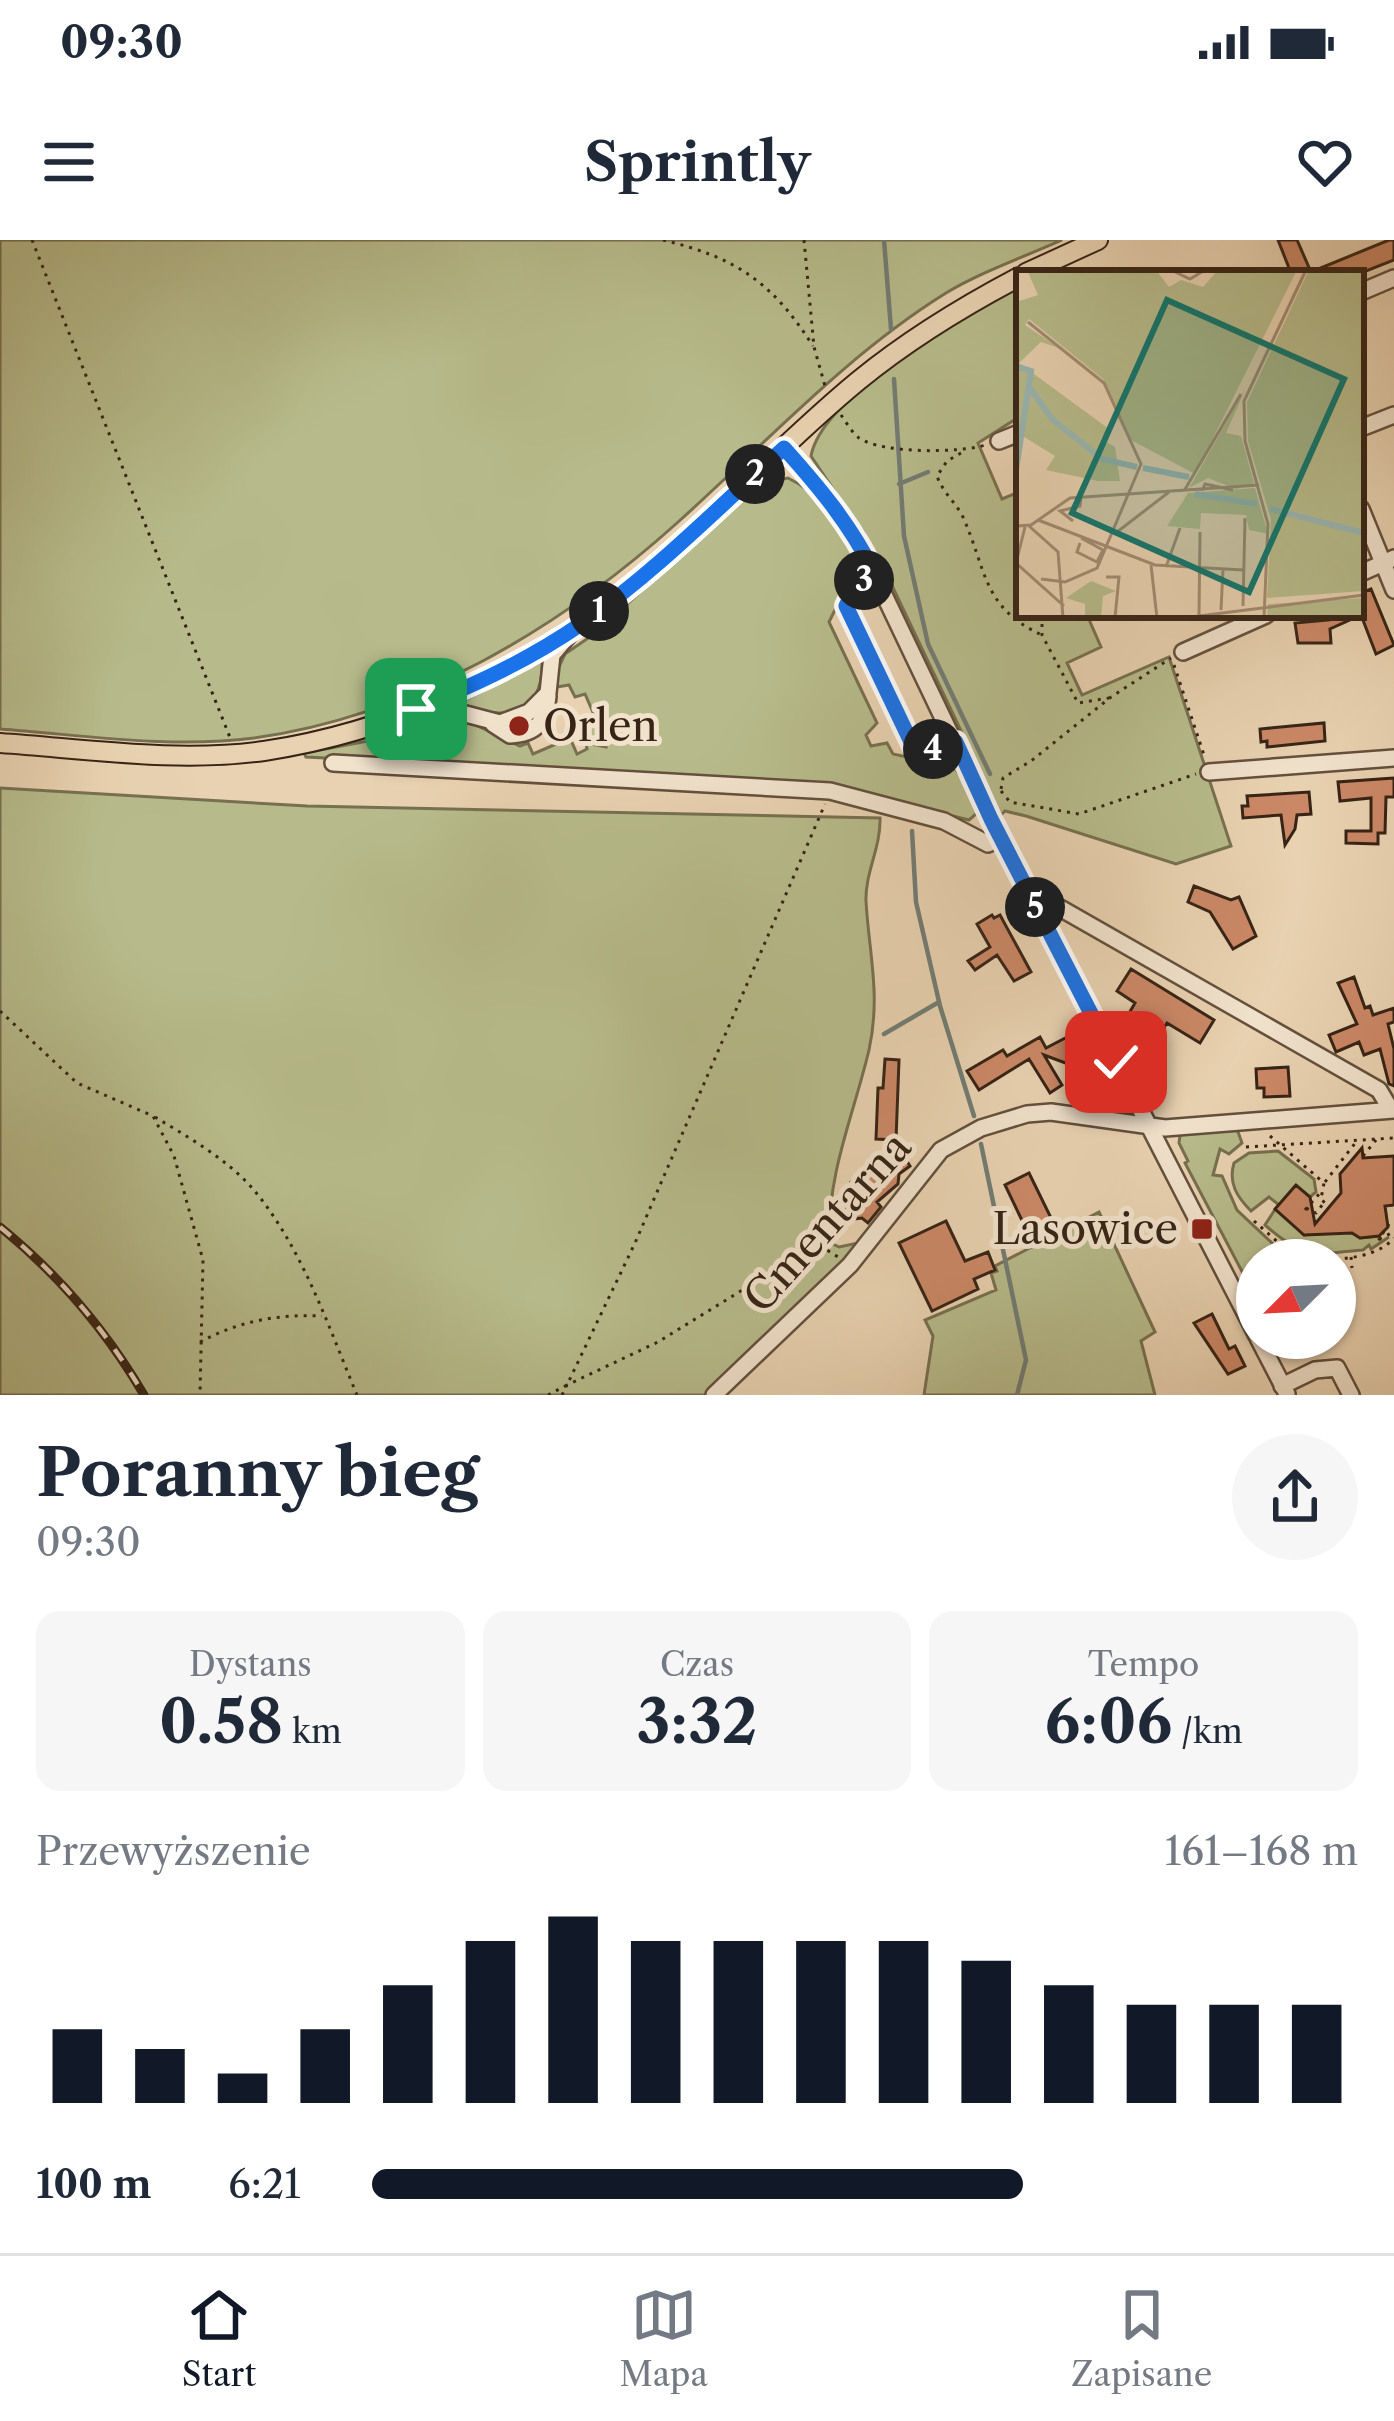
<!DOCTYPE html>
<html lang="pl">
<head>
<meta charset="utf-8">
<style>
	:root { --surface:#fff; --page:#f6f6f7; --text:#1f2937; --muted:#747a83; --line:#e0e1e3; --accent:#111827 }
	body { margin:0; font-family:"Libre Caslon Text",serif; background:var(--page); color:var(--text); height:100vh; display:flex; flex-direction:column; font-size:45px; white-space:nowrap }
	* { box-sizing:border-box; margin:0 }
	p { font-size:39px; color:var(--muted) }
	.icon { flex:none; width:66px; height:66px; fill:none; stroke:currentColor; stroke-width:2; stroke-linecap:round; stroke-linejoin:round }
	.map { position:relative; height:1155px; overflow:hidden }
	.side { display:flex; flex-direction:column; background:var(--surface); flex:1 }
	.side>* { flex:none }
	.needle { width:78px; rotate:246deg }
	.fabs { position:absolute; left:1236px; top:999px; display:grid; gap:24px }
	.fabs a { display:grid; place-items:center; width:120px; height:120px; border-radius:50%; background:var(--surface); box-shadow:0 3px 9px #0004; font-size:60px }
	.pin { position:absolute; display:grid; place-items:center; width:102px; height:102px; color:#fff; margin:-51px; border-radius:24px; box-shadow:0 6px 18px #0006 }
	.km { position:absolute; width:60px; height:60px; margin:-30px; border-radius:50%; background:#222; color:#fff; font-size:33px; line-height:60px; text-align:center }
	.round { display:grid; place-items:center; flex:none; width:126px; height:126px; border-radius:63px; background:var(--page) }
	.summary { display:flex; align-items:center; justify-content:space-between; height:204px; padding:0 36px }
	h1 { font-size:66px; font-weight:700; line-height:90px }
	.metrics { display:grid; grid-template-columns:repeat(3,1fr); gap:18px; height:204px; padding:12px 36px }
	.metrics div { display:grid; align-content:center; border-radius:24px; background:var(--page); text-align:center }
	.metrics b { font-size:60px; font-weight:700 }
	.metrics small { font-size:33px; font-weight:400 }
	.metrics p { font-size:33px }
	.chart { height:336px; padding:24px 36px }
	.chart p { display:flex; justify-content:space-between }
	.chart svg { width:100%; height:216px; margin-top:12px; stroke:var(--accent); stroke-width:6 }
	ul { padding:0 36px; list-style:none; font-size:39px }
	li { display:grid; grid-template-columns:192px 144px 1fr; align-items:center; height:90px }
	li i { height:30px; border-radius:15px; background:var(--accent) }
	.status { display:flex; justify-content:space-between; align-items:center; height:84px; padding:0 60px; background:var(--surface); direction:ltr }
	.status svg { height:33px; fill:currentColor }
	header { display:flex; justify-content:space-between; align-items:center; height:156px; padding:0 36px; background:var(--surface); font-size:54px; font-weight:700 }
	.dock { display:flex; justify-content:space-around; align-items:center; height:168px; border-top:3px solid var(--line); background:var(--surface); font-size:33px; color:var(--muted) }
	.dock a { display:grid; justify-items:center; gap:6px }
	.dock .current { color:var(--accent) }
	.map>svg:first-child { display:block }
	.green { fill:#b7bb8b; stroke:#777050; stroke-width:3 }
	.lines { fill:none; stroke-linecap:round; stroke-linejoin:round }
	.stream { stroke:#727c74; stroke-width:4.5 }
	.building { fill:#cb8867; stroke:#372416; stroke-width:3 }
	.minor-casing { stroke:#64503d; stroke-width:20 }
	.major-casing { stroke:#372416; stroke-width:22 }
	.path { stroke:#372416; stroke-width:3; stroke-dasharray:3 6; stroke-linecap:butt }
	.minor { stroke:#f1e2cc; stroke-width:15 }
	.major { stroke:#e9d2b1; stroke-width:18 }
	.rail-casing { stroke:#372416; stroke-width:9 }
	.rail { stroke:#f1e2cc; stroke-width:4.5; stroke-dasharray:14; stroke-linecap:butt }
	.route-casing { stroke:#fff; stroke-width:24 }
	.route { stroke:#1a73e8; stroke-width:15 }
	.poi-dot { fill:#8f2418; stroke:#f1e2cc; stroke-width:4.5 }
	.labels { text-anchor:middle; stroke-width:10; stroke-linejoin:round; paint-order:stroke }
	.poi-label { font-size:42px; fill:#372416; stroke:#f1e2cc; text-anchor:start }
	.street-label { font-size:42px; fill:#372416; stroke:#f1e2cc }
	.inset-river { fill:none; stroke:#99b6b3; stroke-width:6 }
	.inset-road { fill:none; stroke:#a28c73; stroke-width:3 }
	.view { fill:#0f766e; fill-opacity:0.15; stroke:#0f766e; stroke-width:6 }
	.inset-edge { fill:none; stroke:#372416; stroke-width:6 }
</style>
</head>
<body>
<div class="status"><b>09:30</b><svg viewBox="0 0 49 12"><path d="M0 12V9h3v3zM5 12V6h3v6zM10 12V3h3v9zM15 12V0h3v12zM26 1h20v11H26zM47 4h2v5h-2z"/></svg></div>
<header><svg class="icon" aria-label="menu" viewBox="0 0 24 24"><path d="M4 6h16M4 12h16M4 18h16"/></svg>Sprintly<svg class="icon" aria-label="heart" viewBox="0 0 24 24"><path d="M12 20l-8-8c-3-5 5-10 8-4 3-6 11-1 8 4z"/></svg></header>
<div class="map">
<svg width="1394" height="1155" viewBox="0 0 1394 1155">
	<rect width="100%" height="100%" fill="#e9d2b1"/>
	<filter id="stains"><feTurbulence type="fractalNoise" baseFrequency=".00167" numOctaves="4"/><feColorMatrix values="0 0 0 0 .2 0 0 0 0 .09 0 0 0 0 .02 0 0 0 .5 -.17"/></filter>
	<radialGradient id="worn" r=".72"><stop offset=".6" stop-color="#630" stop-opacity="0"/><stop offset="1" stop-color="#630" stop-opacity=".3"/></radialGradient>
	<path class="green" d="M 0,0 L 1062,0 C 1024,17 981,32 946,53 C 846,115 764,205 677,283 C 559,389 413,476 254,498 C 171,509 83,495 0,489 Z
		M 1019,47 L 1019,177 L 978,203 L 1002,259 L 1019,252 L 1019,375 L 1087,375 L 1101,407 L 1067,423 L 1082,455 L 1169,417 L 1231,606 L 1176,624 L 1026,576 L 1005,571 L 1001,575 L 878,316 L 811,216 C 822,155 966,76 1019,47 Z
		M 788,238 C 820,253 844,289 860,319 L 829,382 L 877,483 L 866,495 L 871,506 L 887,503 L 893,514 L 943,525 L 940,515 C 961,528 968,551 977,573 L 969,580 L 820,543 L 306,517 L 304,513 L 389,497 L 445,478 L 463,479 L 520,506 L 528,503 L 533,514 L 570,498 L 577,514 L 587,509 L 586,503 L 606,507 L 606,503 L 584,499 L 578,486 L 595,477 L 585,454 L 575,457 L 569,445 L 557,447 L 555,435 L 565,414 L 594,394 L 752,251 L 770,241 Z
		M 542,421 C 544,479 500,480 457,464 Z
		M 0,548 L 307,566 L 880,578 C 881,607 865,633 866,661 C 869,714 881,755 869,810 C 853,877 828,931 829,1002 L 839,1007 L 858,1003 L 854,1012 L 705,1155 L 0,1155 Z
		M 1237,889 L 1242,903 L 1229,914 L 1220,909 L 1213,935 L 1222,936 L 1237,970 L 1288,1018 L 1257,1020 L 1257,1060 L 1185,923 L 1188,921 L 1179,903 L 1180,895 L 1186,894 Z
		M 1278,911 L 1314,939 L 1316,952 L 1310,957 L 1295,946 L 1279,965 L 1269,957 L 1251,971 C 1237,957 1228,943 1234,923 L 1249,913 Z
		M 1276,968 L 1304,995 L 1351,992 L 1360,998 L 1379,996 L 1381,1002 L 1389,997 L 1371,1009 L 1369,1005 L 1363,1010 C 1311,1014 1306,1021 1265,985 Z
		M 1099,972 L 1155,1092 L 1141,1101 L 1155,1155 L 924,1155 L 933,1096 L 925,1080 L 996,1050 L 991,1033 L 997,1031 L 995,1026 Z"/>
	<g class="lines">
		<path class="stream" d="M 884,0 L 891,89
			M 894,139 L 904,296 L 928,404 L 990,534
			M 899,244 L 928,232
			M 912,591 L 916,662 L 940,766 L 974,876
			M 884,794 L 939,762
			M 981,904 L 1026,1120 L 1017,1155"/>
	</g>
	<path class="building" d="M 1278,0 L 1297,0 L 1311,32 L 1389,0 L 1394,0 L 1394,20 L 1361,33 L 1291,33 Z
		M 1371,349 L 1394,405 L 1376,414 L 1361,375 L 1330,389 L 1331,403 L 1298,403 L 1295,383 L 1329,380 L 1329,375 L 1361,375 L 1361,353 Z
		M 1324,483 L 1325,501 L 1267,507 L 1267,501 L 1261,502 L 1260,489 Z
		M 1394,538 L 1394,557 L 1386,557 L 1385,593 L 1378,593 L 1378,604 L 1346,603 L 1346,591 L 1371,591 L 1371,558 L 1340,561 L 1338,542 Z
		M 1309,552 L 1311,574 L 1297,575 L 1295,589 L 1285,605 L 1281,575 L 1243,578 L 1242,566 L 1248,566 L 1247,556 Z
		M 1194,646 L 1231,660 L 1239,657 L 1256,696 L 1233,709 L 1210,672 L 1188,662 Z
		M 992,675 L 994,678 L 1000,675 L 1031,732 L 1014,741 L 997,715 L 975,730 L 968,721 L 990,707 L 977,684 Z
		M 1131,729 L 1214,780 L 1200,803 L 1167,783 L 1160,794 L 1128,775 L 1135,763 L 1117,751 Z
		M 1354,737 L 1365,768 L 1370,766 L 1373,775 L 1394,768 L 1394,782 L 1388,784 L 1394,809 L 1394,846 L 1389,844 L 1380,809 L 1364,815 L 1359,802 L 1336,812 L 1329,795 L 1357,784 L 1338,743 Z
		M 1073,794 L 1083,814 L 1077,817 L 1076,827 L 1044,815 L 1062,845 L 1050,853 L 1029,819 L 979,850 L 967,831 L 1003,810 L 1007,816 L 1040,797 L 1046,808 Z
		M 885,819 L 899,820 L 896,900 L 876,899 L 878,848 L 883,848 Z
		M 1288,827 L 1290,856 L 1264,857 L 1264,848 L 1257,848 L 1256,829 Z
		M 1362,908 L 1363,918 L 1394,916 L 1394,965 L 1385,966 L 1388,987 L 1379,996 L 1360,998 L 1352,993 L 1304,995 L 1275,969 L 1296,945 L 1310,957 L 1315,984 L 1341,953 L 1340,934 Z
		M 903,915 L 910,926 L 899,934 L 898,944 L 877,962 L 881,967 L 868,983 L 862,978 L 846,980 L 847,953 L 855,950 L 851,942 L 868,924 L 875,934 Z
		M 1029,933 L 1054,984 L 1029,995 L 1005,945 Z
		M 946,981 L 965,1021 L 988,1012 L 995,1030 L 974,1039 L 978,1049 L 932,1071 L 899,1003 Z
		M 1212,1074 L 1229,1109 L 1235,1106 L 1245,1126 L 1228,1134 L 1194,1083 Z"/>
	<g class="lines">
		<g class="minor-casing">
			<path id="minor" d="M 1361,52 L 1394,38
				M 1361,188 L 1394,175
				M 999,201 L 1019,193
				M 784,207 L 856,296 L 991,579 L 1257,1096
				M 1361,269 L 1394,350
				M 1361,333 L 1394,318
				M 874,334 L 857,343 L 846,366 L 912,504 L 937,510 L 956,502
				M 1183,412 L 1266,375
				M 421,469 L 458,472 L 500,483 L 529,472 L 548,453 L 552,415 L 569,395
				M 493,484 L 510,495 C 537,494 546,481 548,456
				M 333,523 L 830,551 L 944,581 L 988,604 L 1001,598
				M 1209,532 L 1394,518
				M 1041,678 L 1060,668 L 1379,850 L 1391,870
				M 1258,1098 L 1287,1154
				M 1282,1146 L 1315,1130 L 1337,1128 L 1351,1155
				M 714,1155 L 850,1025 L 941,910 L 981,888 L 1027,874 L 1051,872 L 1165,888 L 1394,870"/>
		</g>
		<g class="major-casing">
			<path id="major" d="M 1026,33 L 1098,0
				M 0,503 C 87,509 178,523 264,511 C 390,492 513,436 613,360 C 701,294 774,210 858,141 C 908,100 962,67 1019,37"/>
		</g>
		<path class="path" d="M 32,0 L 231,500
			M 663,0 C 737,18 772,42 813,106
			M 804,0 L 814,107 L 825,146
			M 841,175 C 846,182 853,194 859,198 C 883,214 959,213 986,205
			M 961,213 L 947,221 L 937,236 C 942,251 954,261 962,275 C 987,329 981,367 1042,395
			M 1042,375 L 1042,395 L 1078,463 L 1109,458
			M 1174,425 L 1205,518
			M 1001,549 L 1003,538 L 1031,521 L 1111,457 L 1171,418
			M 1001,551 L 1010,562 L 1079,574 L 1196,534
			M 0,771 L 77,843 L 153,876 L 174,916 L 203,1020 L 200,1155
			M 155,877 C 191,899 231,921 258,955 C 304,1013 329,1088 357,1155
			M 1270,896 L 1324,943 L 1321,959 L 1329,967
			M 1246,907 L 1394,898
			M 1363,916 L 1376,900
			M 1325,942 L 1356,902
			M 1306,968 L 1316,973 L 1323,964
			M 1305,970 L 1320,953
			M 1254,981 L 1290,1013 L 1289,1020
			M 1389,984 L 1379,999 L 1394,992
			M 1291,1015 C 1322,1021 1372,1023 1394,998
			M 1351,1017 L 1352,1028
			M 200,1102 C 239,1081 278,1074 322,1076
			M 548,1155 L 567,1145 L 635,1003 L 825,564
			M 562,1155 L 567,1145 L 658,1102 L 791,1020 L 827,1010 L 838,1017"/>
		<use href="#minor" class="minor"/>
		<use href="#major" class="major"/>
		<g class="rail-casing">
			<path id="rail" d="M 0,987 C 58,1034 106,1090 144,1155"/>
		</g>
		<use href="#rail" class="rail"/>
	</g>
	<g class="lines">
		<g class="route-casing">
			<path id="route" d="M 416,469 C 474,445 529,420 581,384 C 654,333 718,268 784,208 C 819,247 850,284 874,332 L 857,343 L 846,366 L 912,504 L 938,510 L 956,502 L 991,579 L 1116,822"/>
		</g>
		<use href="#route" class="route"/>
	</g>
	<g class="poi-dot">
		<circle cx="519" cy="486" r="12"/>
		<rect x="1190" y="977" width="24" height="24" rx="6"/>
	</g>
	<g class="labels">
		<g class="poi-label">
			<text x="543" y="501">Orlen</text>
			<text x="1178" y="1004" text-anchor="end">Lasowice</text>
		</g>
		<g class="street-label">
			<text transform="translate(827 982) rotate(-48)" y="15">Cmentarna</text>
		</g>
	</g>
	<g transform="translate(1016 30)">
		<rect width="348" height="348" fill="#e9d2b1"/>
		<path d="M 11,0 L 140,0 L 153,17 L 165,10 L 187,17 L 202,0 L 281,0 L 179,204 L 115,170 L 87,109 L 13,49 L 9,55 L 43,78 L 25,72 L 3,93 L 93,159 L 85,169 L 99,177 L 104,211 L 82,211 L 30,200 L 39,186 L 0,162 L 0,32 L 22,25 ZM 293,0 L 348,0 L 348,321 L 251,328 L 255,250 L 232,171 L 231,132 ZM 229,120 L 210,163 L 225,166 L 238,213 L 220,219 L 192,208 L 173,218 ZM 239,218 L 252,264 L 233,260 L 230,245 L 185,243 L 184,259 L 151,256 L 172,223 ZM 75,311 L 100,321 L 87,326 L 85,348 L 69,348 L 69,334 L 50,328 ZM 348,328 L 348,348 L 251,348 L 252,334 Z" fill="#b7bb8b"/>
		<path class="inset-river" d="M 0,96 L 15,101 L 0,200M 14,118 L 36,149 L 86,189 L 121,197M 127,198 L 173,207M 179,224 L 241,234M 254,239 L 348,263"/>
		<path class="inset-road" d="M 155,0 L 174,9 L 189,0M 12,52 L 88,113 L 125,194 L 81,298 L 49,312 L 25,309M 168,221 L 225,124M 186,221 L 189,214 L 217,220M 22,250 L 139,295 L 227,300M 57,251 L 44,241 L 64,236 L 65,227M 0,256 L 15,255 L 54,228 L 243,215M 13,256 L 42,282 L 47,348M 101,262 L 153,222M 64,273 L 61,282 L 81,292 L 87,280 L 65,268M 0,293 L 48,336M 0,293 L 9,257M 135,295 L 141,348M 150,297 L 164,258M 90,307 L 103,307 L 99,348M 227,336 L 229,248M 205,340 L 207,299M 183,345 L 184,262M 167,348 L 348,325M 248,348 L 252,254 L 229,171 L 228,131 L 290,0"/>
		<path class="view" d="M 151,30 L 328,109 L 233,322 L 56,243 Z"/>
		<rect width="348" height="348" class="inset-edge"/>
	</g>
	<rect width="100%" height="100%" filter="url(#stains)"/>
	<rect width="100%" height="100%" fill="url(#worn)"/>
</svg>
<div class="fabs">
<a><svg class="needle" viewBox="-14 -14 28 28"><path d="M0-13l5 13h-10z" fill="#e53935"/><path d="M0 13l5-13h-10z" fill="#747a83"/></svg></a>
</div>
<div class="pin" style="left:416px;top:469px;background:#1e9e55"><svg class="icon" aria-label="arrive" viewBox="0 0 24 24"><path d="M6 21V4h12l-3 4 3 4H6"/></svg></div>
<div class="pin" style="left:1116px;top:822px;background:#d93025"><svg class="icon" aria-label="check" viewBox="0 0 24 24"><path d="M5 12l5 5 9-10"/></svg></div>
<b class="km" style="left:599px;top:371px">1</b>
<b class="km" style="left:755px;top:234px">2</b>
<b class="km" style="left:864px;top:340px">3</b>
<b class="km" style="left:933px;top:509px">4</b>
<b class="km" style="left:1035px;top:667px">5</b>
</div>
<section class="side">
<div class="summary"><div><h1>Poranny bieg</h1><p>09:30</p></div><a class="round"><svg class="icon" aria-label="share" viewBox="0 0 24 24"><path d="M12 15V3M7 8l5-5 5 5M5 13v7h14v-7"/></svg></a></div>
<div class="metrics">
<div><p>Dystans</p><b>0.58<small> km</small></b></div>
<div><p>Czas</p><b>3:32</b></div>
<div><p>Tempo</p><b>6:06<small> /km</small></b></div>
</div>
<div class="chart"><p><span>Przewyższenie</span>161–168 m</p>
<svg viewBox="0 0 160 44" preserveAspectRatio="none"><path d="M5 44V29M15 44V33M25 44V38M35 44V29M45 44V20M55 44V11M65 44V6M75 44V11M85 44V11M95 44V11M105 44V11M115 44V15M125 44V20M135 44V24M145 44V24M155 44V24"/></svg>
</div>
<ul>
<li><b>100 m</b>6:21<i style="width:66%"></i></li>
</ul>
</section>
<nav class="dock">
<a class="current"><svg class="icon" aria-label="home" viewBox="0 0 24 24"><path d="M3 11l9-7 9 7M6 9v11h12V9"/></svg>Start</a>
<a><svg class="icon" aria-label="map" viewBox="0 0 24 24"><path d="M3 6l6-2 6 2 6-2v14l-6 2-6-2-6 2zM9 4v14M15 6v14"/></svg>Mapa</a>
<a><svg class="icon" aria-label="saved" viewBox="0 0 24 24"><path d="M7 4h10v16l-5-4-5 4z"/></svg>Zapisane</a>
</nav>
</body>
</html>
